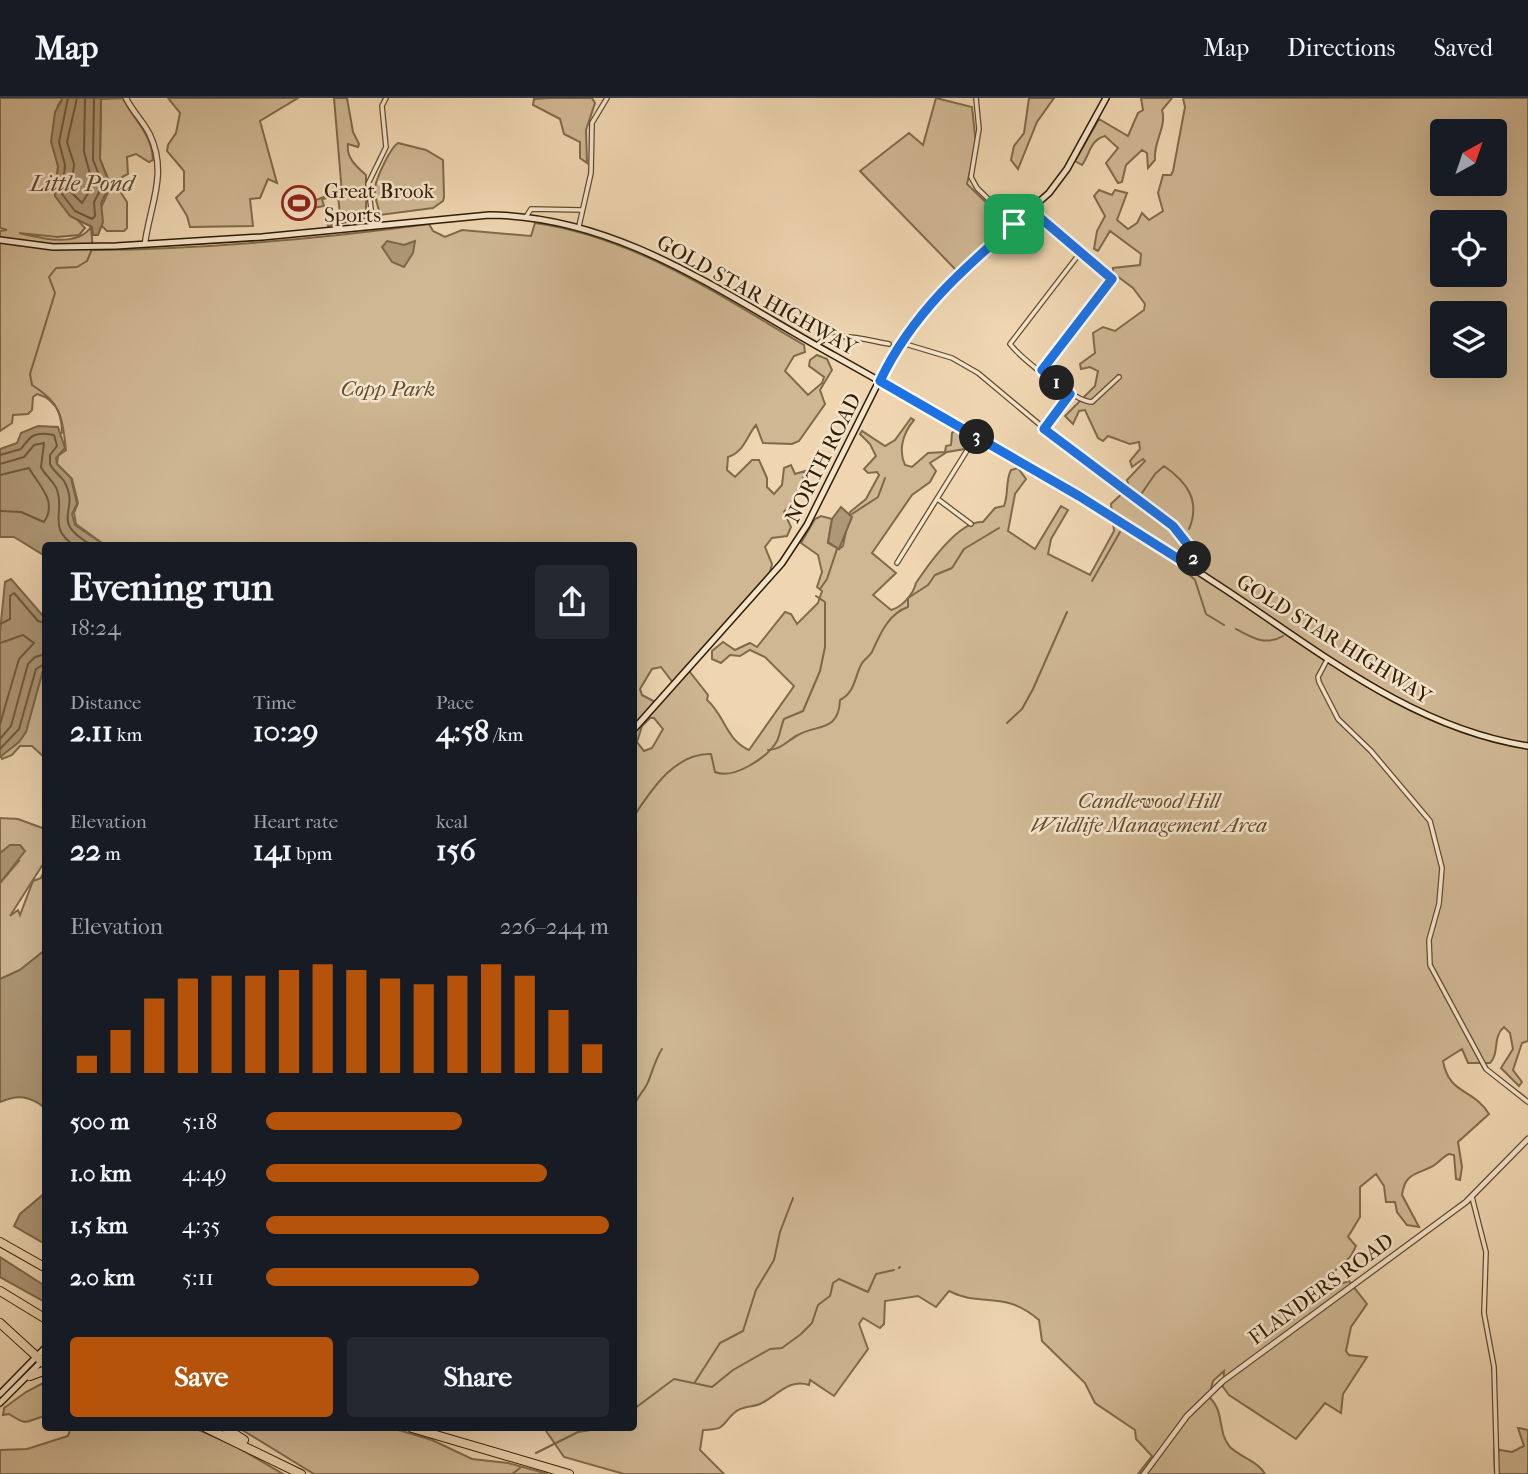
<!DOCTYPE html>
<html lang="en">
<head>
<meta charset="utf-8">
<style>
	:root { --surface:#171b24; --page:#242831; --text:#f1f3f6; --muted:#9ea1a6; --line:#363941; --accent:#b45309 }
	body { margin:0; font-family:"IM FELL French Canon",serif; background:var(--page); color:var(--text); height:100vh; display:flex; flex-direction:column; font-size:26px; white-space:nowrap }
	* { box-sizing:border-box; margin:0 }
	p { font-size:23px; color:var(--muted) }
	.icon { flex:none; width:38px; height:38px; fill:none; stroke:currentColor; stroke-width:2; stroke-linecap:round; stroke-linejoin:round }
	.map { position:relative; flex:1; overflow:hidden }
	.details { position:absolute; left:42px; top:444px; width:595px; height:889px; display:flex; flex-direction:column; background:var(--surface); border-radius:7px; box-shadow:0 7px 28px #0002 }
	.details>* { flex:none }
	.needle { width:46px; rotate:40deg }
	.controls { position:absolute; left:1430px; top:21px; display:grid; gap:14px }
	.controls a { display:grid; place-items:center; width:77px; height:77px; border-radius:7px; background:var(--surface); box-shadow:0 7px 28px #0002; font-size:35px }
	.pin { position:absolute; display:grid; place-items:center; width:60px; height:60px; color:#fff; margin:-30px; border-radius:14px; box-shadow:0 4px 10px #0006 }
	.km { position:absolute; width:35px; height:35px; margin:-18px; border-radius:50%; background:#222; color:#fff; font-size:19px; line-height:35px; text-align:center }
	.round { display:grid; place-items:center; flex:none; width:74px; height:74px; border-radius:7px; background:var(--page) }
	.head { display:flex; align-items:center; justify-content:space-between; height:119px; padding:0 28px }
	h1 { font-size:38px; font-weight:700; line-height:52px }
	.stats { display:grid; grid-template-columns:repeat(3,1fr); gap:10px; height:119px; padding:7px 28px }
	.stats div { display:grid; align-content:center }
	.stats b { font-size:30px; font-weight:700 }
	.stats small { font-size:19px; font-weight:400 }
	.stats p { font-size:19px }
	.chart { height:196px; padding:14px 28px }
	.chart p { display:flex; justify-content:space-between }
	.chart svg { width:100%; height:126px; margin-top:7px; stroke:var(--accent); stroke-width:6 }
	.action { display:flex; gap:14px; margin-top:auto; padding:14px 28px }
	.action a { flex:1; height:80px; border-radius:7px; background:var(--accent); color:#fff; font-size:28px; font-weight:700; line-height:80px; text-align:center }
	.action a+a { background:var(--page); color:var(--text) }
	ul { padding:0 28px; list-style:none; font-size:23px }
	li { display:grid; grid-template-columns:112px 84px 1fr; align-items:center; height:52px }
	li i { height:18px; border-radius:9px; background:var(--accent) }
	header { display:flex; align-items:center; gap:42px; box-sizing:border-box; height:98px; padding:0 35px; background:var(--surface); border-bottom:2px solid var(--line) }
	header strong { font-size:33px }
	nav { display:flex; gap:38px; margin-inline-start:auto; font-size:24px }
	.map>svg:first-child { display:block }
	.green { fill:#cfb793; stroke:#806a4b; stroke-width:2; fill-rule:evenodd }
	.water { fill:#ae9776; stroke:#7c6748; stroke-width:2 }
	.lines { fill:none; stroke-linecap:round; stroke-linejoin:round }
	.shore { stroke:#6f5a3c; stroke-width:2 }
	.stream { stroke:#7c6748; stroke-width:2 }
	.minor-casing { stroke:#604c2e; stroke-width:6 }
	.tertiary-casing { stroke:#604c2e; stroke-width:7 }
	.secondary-casing { stroke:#301e03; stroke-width:8 }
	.motorway-casing { stroke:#301e03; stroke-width:10 }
	.minor { stroke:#f5e4cc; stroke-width:3.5 }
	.tertiary { stroke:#f5e4cc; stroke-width:4.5 }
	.secondary { stroke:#f5e4cc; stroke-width:5 }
	.motorway { stroke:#efd6b1; stroke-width:8 }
	.route-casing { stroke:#fff; stroke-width:14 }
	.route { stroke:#1a73e8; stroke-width:9 }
	.labels { text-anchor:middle; stroke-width:5; stroke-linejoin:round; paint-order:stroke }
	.poi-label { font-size:21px; fill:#301e03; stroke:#f5e4cc; text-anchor:start }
	.street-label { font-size:21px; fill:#301e03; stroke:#f5e4cc }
	.park-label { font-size:21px; font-style:italic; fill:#604c2e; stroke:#f5e4cc }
	.water-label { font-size:23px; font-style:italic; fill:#5c482b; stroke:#f5e4cc }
</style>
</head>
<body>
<header>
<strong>Map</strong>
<nav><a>Map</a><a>Directions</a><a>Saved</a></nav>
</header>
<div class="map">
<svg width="1528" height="1376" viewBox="0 0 1528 1376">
	<rect width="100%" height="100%" fill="#efd6b1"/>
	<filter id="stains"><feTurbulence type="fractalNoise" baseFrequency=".00286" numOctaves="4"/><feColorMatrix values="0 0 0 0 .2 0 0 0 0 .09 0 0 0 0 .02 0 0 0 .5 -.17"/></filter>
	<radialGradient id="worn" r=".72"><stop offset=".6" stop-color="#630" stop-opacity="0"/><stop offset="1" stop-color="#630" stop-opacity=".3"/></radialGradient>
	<path class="green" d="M 0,0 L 63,0 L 58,7 L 52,44 L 58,68 L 55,98 L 85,130 L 79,137 L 57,139 L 19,135 C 40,140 77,150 91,129 L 93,152 C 205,151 318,141 429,126 L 433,133 L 445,139 L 462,132 L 531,138 L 535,125 C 634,139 719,197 804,247 L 805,254 L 794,258 L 785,273 L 808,297 L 822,285 L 824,279 L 809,268 L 810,262 L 817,257 L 827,261 L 832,272 L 820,292 L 825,306 L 799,343 L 792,346 L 763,345 L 756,327 C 746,339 744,354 728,359 L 727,372 L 735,379 L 752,362 L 759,362 L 767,380 L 767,389 L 774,396 L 782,387 L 784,370 L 791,367 L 795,376 L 805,373 L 800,394 L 784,414 L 791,429 L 787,438 L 772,440 L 765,449 L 772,466 L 770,474 L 686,569 L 708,597 L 707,602 C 725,617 725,641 749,652 L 794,588 L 765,559 L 750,552 L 740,558 L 730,557 L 721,565 L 712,561 L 712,553 L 723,544 L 735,552 L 750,545 L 757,549 L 785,514 L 791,516 L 797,526 L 818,505 L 822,493 L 817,489 L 822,474 L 818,457 L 801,445 L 815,421 L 821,418 L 832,421 L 828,445 L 839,451 L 843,448 L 850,414 L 866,401 L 879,377 L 877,374 L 868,375 L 864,371 L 876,358 L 870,346 L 860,336 L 862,333 L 885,348 L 895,342 L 911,320 L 914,322 C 903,335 898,352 905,367 L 912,369 L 928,355 L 945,354 L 946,348 L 951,347 L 952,335 L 956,332 L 971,342 L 965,351 L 947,354 L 930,365 L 936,373 L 930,384 L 912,397 L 872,455 L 896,475 L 873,497 L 891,512 C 902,509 913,497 916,485 C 928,467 959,422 983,424 L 995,410 L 1004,408 C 1009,395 1005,384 1011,372 L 1018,370 L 1026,381 L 1015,396 L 1008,433 L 1035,451 L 1061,408 L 1068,412 L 1051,441 L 1048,456 L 1090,477 L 1114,433 L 1111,406 L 1129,389 L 1127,382 L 1145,363 L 1143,361 L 1132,369 L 1130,363 L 1140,351 L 1139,344 L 1130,346 L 1108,338 L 1103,343 L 1098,340 L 1085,312 L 1079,313 L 1073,326 L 1065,318 L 1095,288 L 1098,273 L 1090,269 L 1081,271 L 1080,266 L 1095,255 L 1093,235 L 1103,229 L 1115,233 L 1144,212 L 1145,206 L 1133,190 L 1113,175 L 1113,170 L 1140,167 L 1141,156 L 1110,133 L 1098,153 L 1094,151 L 1097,133 L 1105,118 L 1094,98 L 1099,92 L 1112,97 L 1115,92 L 1127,95 L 1117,122 L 1128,131 L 1137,125 L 1142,115 L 1149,122 L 1163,113 L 1158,95 L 1163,77 L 1171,77 L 1173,73 L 1185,9 L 1183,0 L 1528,0 L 1528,943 L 1522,945 L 1513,972 L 1522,984 L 1519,988 L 1501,970 L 1513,951 L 1510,935 L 1504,929 C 1492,939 1500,955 1490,965 L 1468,965 L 1462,951 L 1443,963 C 1449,997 1473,990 1489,1016 L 1458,1044 L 1462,1069 L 1460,1082 L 1456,1081 L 1454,1057 L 1449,1056 C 1442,1059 1438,1066 1431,1069 C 1414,1077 1405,1076 1402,1097 L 1419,1129 L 1407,1127 L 1397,1114 L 1395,1104 L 1386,1104 L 1384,1088 L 1376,1076 L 1360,1089 L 1360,1119 L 1348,1139 L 1356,1148 L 1351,1158 L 1327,1180 L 1327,1186 L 1332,1189 L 1349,1183 L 1367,1206 L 1351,1229 L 1346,1253 L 1349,1257 L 1367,1259 L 1343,1296 L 1341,1315 L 1325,1305 L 1296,1341 L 1229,1297 L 1223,1289 L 1224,1273 L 1213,1283 L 1209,1299 C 1225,1313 1217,1334 1230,1349 C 1240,1359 1258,1363 1265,1376 L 1138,1376 L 1152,1358 L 1136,1341 L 1135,1332 L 1095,1305 L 1085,1285 L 1042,1243 L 1039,1222 C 1003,1191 981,1210 949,1193 L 936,1209 L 918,1198 L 885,1203 L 884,1226 L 880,1230 L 863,1220 L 859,1226 L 868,1251 L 834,1298 L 810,1282 L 809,1287 C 789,1280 777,1298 760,1306 C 751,1310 743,1307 734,1315 C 720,1328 727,1331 703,1332 L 700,1352 L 724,1376 L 624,1376 L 564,1359 L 544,1330 L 634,1330 L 634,448 L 106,448 L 76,426 L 74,415 L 78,405 L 72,381 L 57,366 L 58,358 L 66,352 C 63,331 64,303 37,296 L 33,299 L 32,312 L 28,316 L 13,317 L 12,325 L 0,333 L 0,133 L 7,132 L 0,130 ZM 1442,33 L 1494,33 L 1494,86 L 1442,86 ZM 1442,124 L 1494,124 L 1494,177 L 1442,177 ZM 1442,215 L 1494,215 L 1494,268 L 1442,268 ZM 661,569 L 673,585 L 655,604 L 642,597 L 640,591 L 652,571 ZM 650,620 L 654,620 L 663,631 L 652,650 L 644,653 L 637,644 L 642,628 Z
		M 123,0 C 134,23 152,35 153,62 L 149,64 L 136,56 L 127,59 L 128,76 L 122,79 L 118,90 L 127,104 L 127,130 L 124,133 L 107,133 L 102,128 L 101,110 L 108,94 L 109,83 L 100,61 L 101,1 Z
		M 168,0 L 298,0 L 260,23 L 277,85 L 268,81 L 260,100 L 250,101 L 253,128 L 190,129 L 187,118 L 176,100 L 184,92 L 184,73 L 167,53 L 168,47 L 176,35 L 180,15 Z
		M 334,0 L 347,0 L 353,34 L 359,46 L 358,49 L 348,46 C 346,60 357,69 366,77 L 366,120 L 328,128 L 327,119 L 340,116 L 338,98 L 322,101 L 324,108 L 313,110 L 311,104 L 336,94 L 338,89 L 342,95 Z
		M 550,0 L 592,0 L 595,5 L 586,32 L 587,65 L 580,60 L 580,44 L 564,36 L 560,21 L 533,7 L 534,1 Z
		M 936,0 L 972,9 L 976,47 L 967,86 L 1008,126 L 956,172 L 860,73 L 909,35 L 923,47 Z
		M 1029,0 L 1054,0 L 1037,24 L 1018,71 L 1011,62 L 1014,48 L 1024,35 Z
		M 1141,0 L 1172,0 L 1162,12 C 1167,29 1153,44 1155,62 L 1148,70 L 1147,55 L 1142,52 L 1126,67 L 1122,84 L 1118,85 L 1106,65 L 1118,50 L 1105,38 C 1090,42 1090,56 1082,67 L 1075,63 L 1099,21 L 1128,38 L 1138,15 L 1143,12 Z
		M 398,45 L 426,52 L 443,62 L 444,99 L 443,103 L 433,110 L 380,117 C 378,108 374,99 375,89 C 377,79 390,50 398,45 Z
		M 45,552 L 45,660 L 32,648 L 20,648 L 12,657 L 2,661 L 0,656 Z
		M 0,720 L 18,721 L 45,731 L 45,763 L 10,818 L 18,812 L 20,817 L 33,783 L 41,780 L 45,770 L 45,852 L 20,872 L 0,881 L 0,785 L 19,763 L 0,755 Z
		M 45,1284 L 45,1318 C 24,1323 29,1329 9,1316 L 3,1317 L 4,1310 L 26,1294 Z
		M 75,1330 L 194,1330 L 232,1346 L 283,1376 L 0,1376 L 0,1352 L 27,1351 L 68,1338 L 70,1331 Z
		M 239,1330 L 392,1330 L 432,1342 L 472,1361 L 508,1365 L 548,1376 L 314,1376 Z
		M 1518,1330 L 1528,1332 L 1528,1376 L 1495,1376 L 1494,1351 L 1512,1354 L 1524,1348 Z"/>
	<path class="water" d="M 63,0 L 101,0 L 100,61 L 110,87 L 101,105 L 103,124 L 98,137 L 93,137 L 92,129 L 70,118 L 55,98 L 58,68 L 51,44 L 55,14 Z
		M 387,143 L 404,147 L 415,143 L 413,155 L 404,169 L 392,164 L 382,149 Z
		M 38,328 L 58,329 L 65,350 L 56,360 L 57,366 L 71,380 L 77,406 L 72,416 L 75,427 L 106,448 L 46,448 L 45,458 L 14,439 L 0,439 L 0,351 L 17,345 L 21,335 Z
		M 841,409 L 852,419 L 839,451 L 828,444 L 832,421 Z
		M 11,481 L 45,520 L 45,565 L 26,634 L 19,644 L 0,659 L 0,534 L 5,484 Z
		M 10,747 L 20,747 L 25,753 L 0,785 L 0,755 Z
		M 45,852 L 45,1010 C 30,998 18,996 0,1004 L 0,881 L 20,872 Z
		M 45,1095 L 45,1146 L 14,1128 L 20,1116 Z
		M 0,1159 L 45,1188 L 45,1204 L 0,1179 Z"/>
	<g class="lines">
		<path class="shore" d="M 68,0 L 59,44 L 65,67 L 62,96 L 75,113 L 92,121 L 95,118 L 94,104 L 103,87 L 93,62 L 94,0
			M 77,0 L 67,44 L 74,66 L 71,94 L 82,105 L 93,87 L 84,54 L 85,0
			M 0,357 L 21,351 C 31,337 35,333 54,337 L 57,348 L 50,357 L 50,366 C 53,373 60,377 64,383 C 82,415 46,421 93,448
			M 0,366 L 24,359 L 34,347 L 44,345 L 41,369 C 45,378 54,383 57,392 C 65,415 47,430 75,448
			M 0,377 L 29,370 C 39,388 58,403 44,424 L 21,414 L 0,413
			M 0,526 L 10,521 L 10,498 L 14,495 L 38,523 L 46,525
			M 0,545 L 23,537 L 34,545 L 19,561 L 0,626
			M 0,641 L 11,628 L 28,566 L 35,559 L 46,556
			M 0,651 L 19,631 L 36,571 L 46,565"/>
		<path class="stream" d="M 62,335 C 62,310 52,300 32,287 L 30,276 L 55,195 L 49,179 L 56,170 L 77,169 L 87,163 L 92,151
			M 1142,395 L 1155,376 L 1164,368 C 1187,384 1201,403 1189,431
			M 852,416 L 878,399 L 885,380
			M 1173,462 L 1195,482 L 1206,516 L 1224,527
			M 1092,483 L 1120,434
			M 820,491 L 827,481 L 837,451
			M 1236,531 C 1252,540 1266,548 1283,538
			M 1007,625 L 1022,611 L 1033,591 L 1067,514
			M 768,652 C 780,652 787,643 798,637 C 817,626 839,634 840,602 C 855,594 854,581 861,567 C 863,562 869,559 872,554 C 880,536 889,515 908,509 L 908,500 L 928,487 L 935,477 L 952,470 L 964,451 L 999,430
			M 634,718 C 652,691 675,655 711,656 L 715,674 C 734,682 768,659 777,643 C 780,637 781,628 784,621 L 803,613 L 820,573 L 825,549 L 825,504 L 816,498
			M 634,1008 C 637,999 645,992 648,984 C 653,972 655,962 662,951
			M 899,1170 L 900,1169
			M 695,1284 L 720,1245 L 743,1233 L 756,1192 L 774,1162 L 780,1134 L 793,1100
			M 634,1311 L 674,1281 L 712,1289 L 733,1272 L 770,1251 L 782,1250 L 801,1236 L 812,1225 L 818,1207 L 830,1198 L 833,1185 L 839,1181 L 868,1194 L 876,1176 L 894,1172
			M 536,1355 L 578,1334 L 604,1330
			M 512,1376 L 520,1370"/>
		<g class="minor-casing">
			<path id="minor" d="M 976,0 L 979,31 L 971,79 L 977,90 L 1014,126
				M 1031,112 L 1112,181 L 1042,272
				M 526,119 L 531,111 L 582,112
				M 373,127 L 368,86 L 386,49 L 382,8 L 386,0
				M 579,128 L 591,75 L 592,25 L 607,0
				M 1080,155 L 1010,246 C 1021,260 1075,304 1092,304 L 1119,279
				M 902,245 L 952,260 L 978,275 L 1063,346 L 1173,428 L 1192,452 L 1193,470
				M 817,247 C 832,230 869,243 889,246
				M 1044,331 L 1070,296
				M 939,402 L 971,426
				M 897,465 L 976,338
				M 1327,562 L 1318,579 L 1319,584 L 1338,621 L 1371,653 L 1430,723 L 1442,770 L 1439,806 L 1429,842 L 1430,867 L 1486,971 L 1528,1004
				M 1472,1099 L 1486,1154 L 1484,1215 L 1494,1269 L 1497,1376"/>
		</g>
		<g class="tertiary-casing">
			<path id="tertiary" d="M 126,0 C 132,13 144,24 150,37 C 168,76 150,107 145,145
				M 1144,1376 L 1187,1318 L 1223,1283 L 1466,1104 L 1528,1041"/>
		</g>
		<g class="secondary-casing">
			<path id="secondary" d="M 0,142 L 53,149 L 116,148 L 262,139 L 489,117 C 620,118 724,197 835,258 C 967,332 1099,408 1226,492 C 1321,555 1413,630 1528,648
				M 634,631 L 782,465 L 807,427 L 883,275 L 909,232 L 947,186 L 1049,95 L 1067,71 L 1106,0
				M 0,1296 L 46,1249
				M 0,1305 L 46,1259"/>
		</g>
		<g class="motorway-casing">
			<path id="motorway" d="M 0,1144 L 46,1170
				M 0,1193 L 46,1221
				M 0,1225 L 46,1267
				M 30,1278 L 46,1272
				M 206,1330 L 301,1376
				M 225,1330 L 244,1342
				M 412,1330 L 569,1376"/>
		</g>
		<use href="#minor" class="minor"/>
		<use href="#tertiary" class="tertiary"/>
		<use href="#secondary" class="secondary"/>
		<use href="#motorway" class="motorway"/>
	</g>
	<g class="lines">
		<g class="route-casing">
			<path id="route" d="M 1031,112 L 1112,181 L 1042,272 L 1070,296 L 1044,331 L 1173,428 L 1192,452 L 1193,470 L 1079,398 L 880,283 C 914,211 971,164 1031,112 Z"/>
		</g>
		<use href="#route" class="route"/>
	</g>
	<defs>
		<g id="stadium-ring" transform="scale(1.75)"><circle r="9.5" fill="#f5e4cc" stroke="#8f2418" stroke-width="1.5"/><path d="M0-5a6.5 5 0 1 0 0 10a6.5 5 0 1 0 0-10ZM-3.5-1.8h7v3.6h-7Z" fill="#8f2418"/></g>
	</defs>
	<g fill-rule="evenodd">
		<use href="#stadium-ring" x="299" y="105"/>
	</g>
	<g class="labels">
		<g class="poi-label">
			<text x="324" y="100">Great Brook<tspan x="324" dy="24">Sports</tspan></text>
		</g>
		<g class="street-label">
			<text transform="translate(757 197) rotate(29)" y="7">GOLD STAR HIGHWAY</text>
			<text transform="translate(823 360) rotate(-63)" y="7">NORTH ROAD</text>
			<text transform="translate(1334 541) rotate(32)" y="7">GOLD STAR HIGHWAY</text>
			<text transform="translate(1321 1191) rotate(-36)" y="7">FLANDERS ROAD</text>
		</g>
		<g class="park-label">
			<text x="388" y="298">Copp Park</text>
			<text x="1149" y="710">Candlewood Hill<tspan x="1149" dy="24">Wildlife Management Area</tspan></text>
		</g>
		<g class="water-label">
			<text x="82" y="93">Little Pond</text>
		</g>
	</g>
	<rect width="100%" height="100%" filter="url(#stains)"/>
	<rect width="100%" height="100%" fill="url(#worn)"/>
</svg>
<div class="controls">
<a><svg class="needle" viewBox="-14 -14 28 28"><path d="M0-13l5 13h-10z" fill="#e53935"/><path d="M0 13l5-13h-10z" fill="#9ea1a6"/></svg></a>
<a><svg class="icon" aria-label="locate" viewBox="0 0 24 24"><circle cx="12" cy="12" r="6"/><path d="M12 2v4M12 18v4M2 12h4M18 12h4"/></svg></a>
<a><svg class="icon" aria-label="layers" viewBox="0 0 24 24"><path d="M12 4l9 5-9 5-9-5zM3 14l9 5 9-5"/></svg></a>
</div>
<div class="pin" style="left:1014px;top:126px;background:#1e9e55"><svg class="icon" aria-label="arrive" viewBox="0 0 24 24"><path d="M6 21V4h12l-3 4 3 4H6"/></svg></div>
<b class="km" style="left:1057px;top:285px">1</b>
<b class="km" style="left:1194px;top:461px">2</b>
<b class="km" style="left:977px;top:339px">3</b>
<section class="details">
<div class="head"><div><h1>Evening run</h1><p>18:24</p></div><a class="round"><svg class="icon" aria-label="share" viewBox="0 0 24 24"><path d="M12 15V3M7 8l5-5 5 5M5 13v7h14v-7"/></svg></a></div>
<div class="stats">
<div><p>Distance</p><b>2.11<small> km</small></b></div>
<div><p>Time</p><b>10:29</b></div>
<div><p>Pace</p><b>4:58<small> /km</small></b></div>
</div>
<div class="stats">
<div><p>Elevation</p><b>22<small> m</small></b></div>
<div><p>Heart rate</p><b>141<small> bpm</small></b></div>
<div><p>kcal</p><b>156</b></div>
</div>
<div class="chart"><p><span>Elevation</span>226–244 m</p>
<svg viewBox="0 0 160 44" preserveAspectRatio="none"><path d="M5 44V38M15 44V29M25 44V18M35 44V11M45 44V10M55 44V10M65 44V8M75 44V6M85 44V8M95 44V11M105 44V13M115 44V10M125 44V6M135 44V10M145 44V22M155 44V34"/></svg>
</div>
<ul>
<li><b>500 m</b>5:18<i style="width:57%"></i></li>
<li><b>1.0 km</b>4:49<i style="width:82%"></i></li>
<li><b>1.5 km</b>4:35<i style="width:100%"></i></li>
<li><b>2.0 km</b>5:11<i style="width:62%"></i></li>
</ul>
<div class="action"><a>Save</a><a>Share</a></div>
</section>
</div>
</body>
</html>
